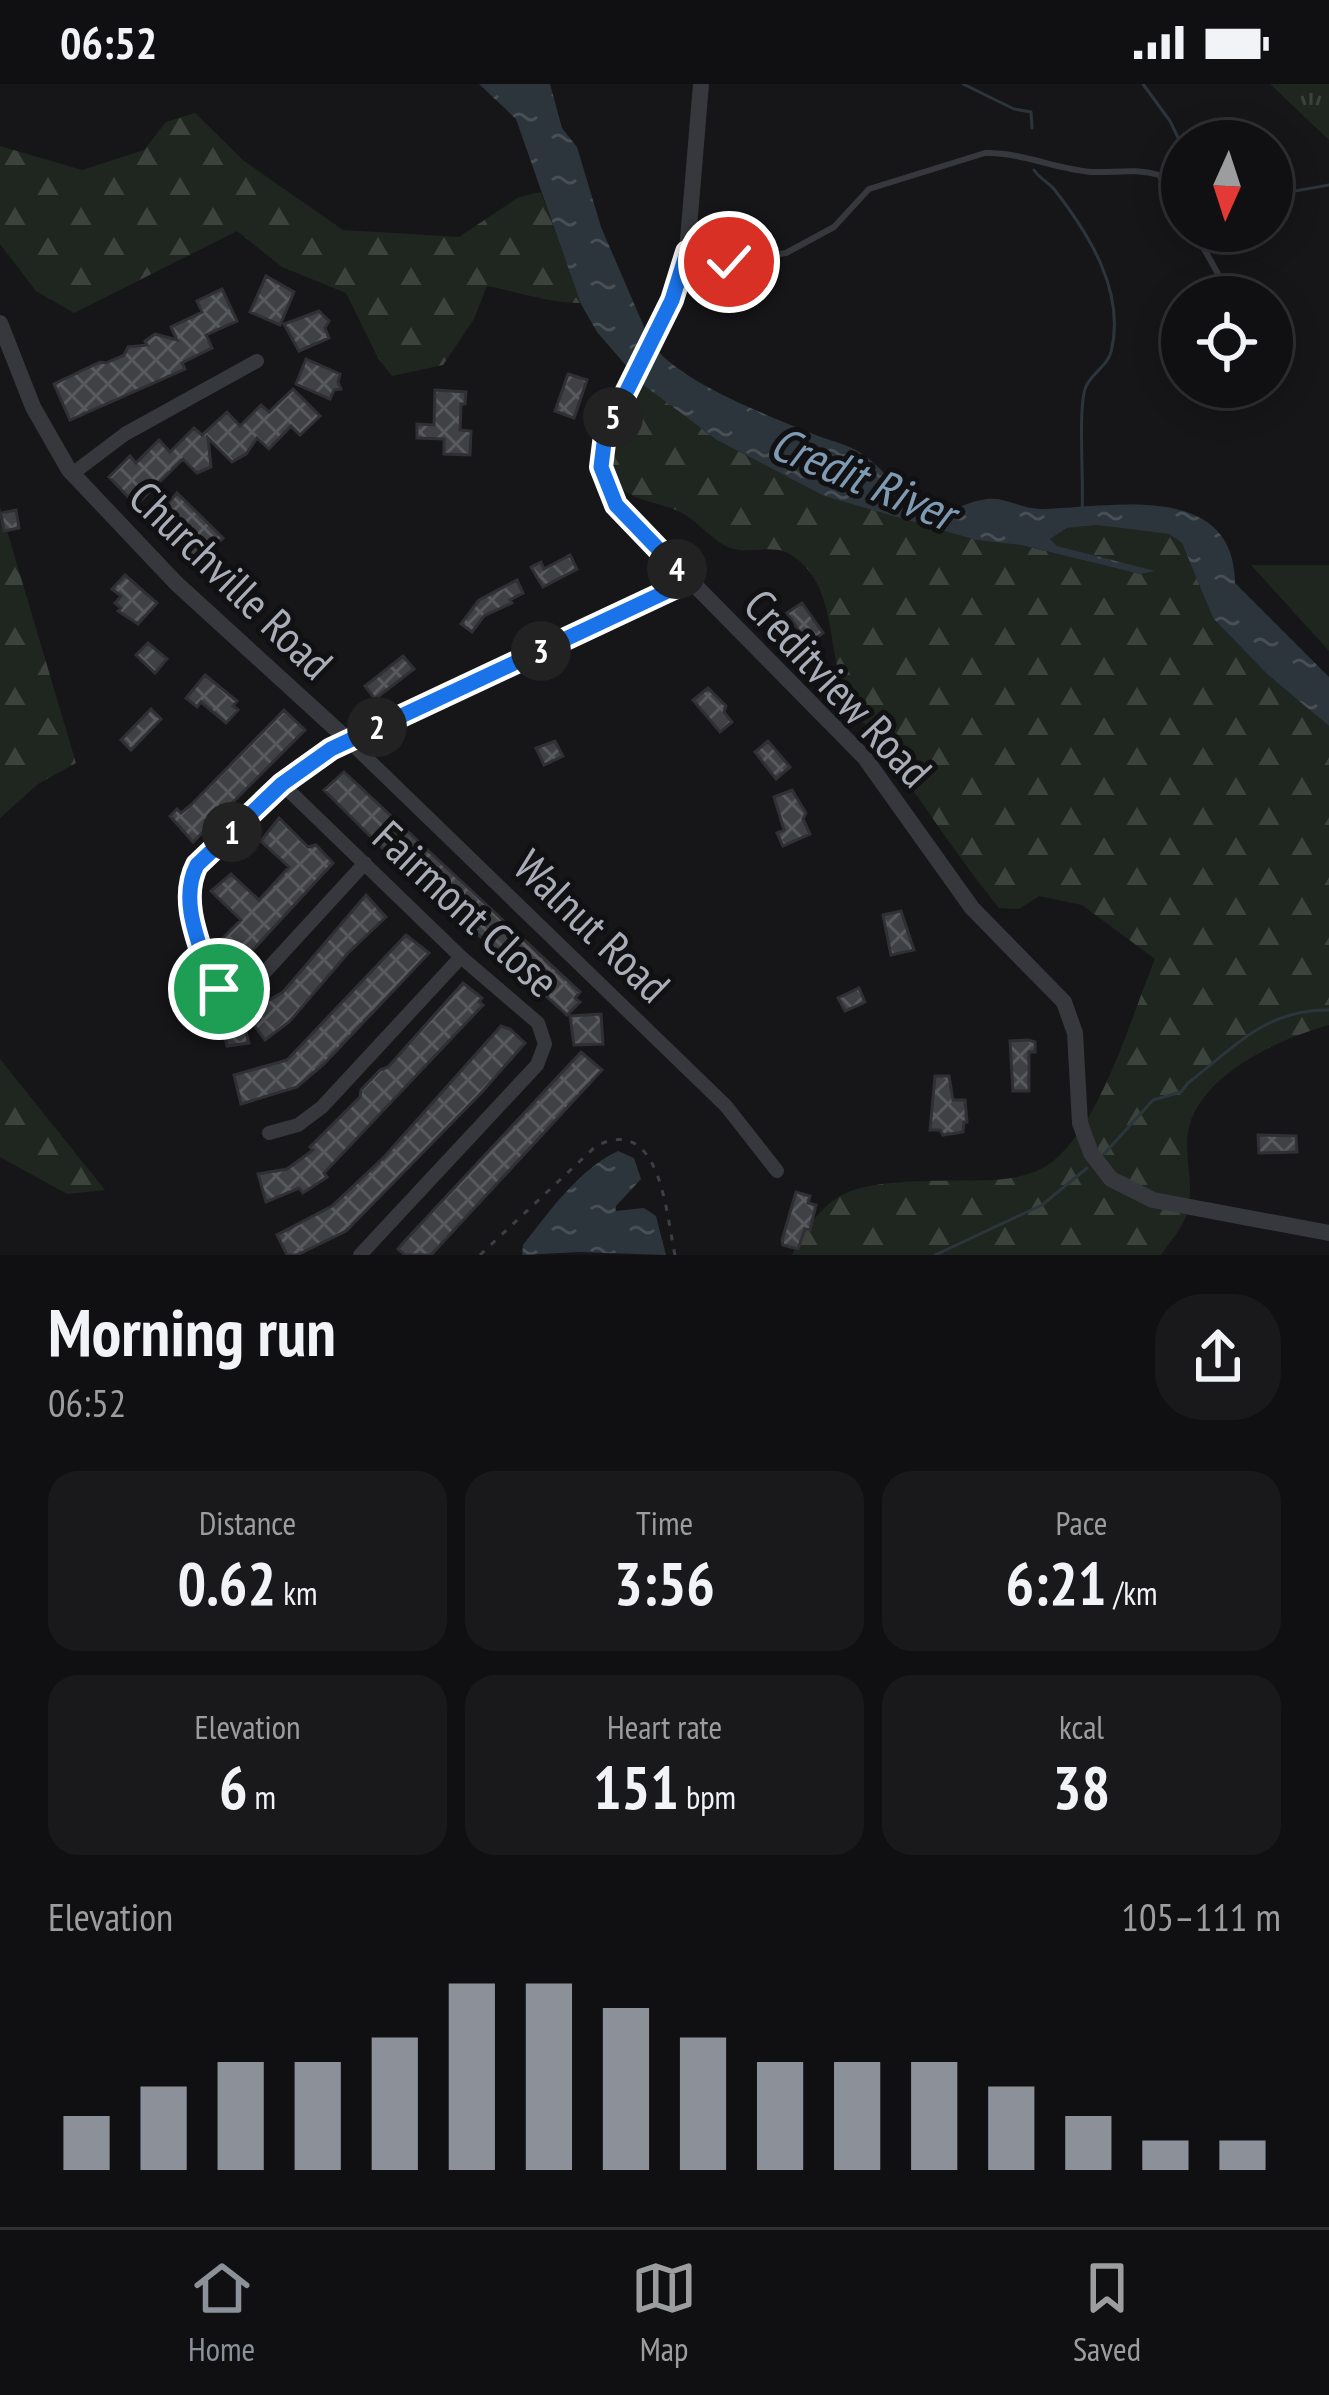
<!DOCTYPE html>
<html lang="en">
<head>
<meta charset="utf-8">
<style>
	:root { --surface:#101012; --page:#19191b; --text:#f1f3f6; --muted:#9c9d9f; --line:#303032; --accent:#8c9099 }
	body { margin:0; font-family:"PT Sans Narrow",sans-serif; background:var(--page); color:var(--text); height:100vh; display:flex; flex-direction:column; font-size:45px; white-space:nowrap }
	* { box-sizing:border-box; margin:0 }
	p { font-size:39px; color:var(--muted) }
	.icon { flex:none; width:66px; height:66px; fill:none; stroke:currentColor; stroke-width:2; stroke-linecap:round; stroke-linejoin:round }
	.map { position:relative; height:1171px; overflow:hidden }
	.sheet { display:flex; flex-direction:column; background:var(--surface); flex:1 }
	.sheet>* { flex:none }
	.needle { width:78px; rotate:183deg }
	.buttons { position:absolute; left:1161px; top:36px; display:grid; gap:24px }
	.buttons a { display:grid; place-items:center; width:132px; height:132px; border-radius:50%; background:var(--surface); box-shadow:0 6px 30px #0003,0 0 0 3px var(--line); font-size:60px }
	.pin { position:absolute; display:grid; place-items:center; width:102px; height:102px; color:#fff; margin:-51px; border:6px solid #fff; border-radius:50%; box-shadow:0 3px 12px #0007 }
	.km { position:absolute; width:60px; height:60px; margin:-30px; border-radius:50%; background:#222; color:#fff; font-size:33px; line-height:60px; text-align:center }
	.round { display:grid; place-items:center; flex:none; width:126px; height:126px; border-radius:48px; background:var(--page) }
	.summary { display:flex; align-items:center; justify-content:space-between; height:204px; padding:0 48px }
	h1 { font-size:66px; font-weight:800; line-height:90px }
	.figures { display:grid; grid-template-columns:repeat(3,1fr); gap:18px; height:204px; padding:12px 48px }
	.figures div { display:grid; align-content:center; border-radius:30px; background:var(--page); text-align:center }
	.figures b { font-size:60px; font-weight:800 }
	.figures small { font-size:33px; font-weight:400 }
	.figures p { font-size:33px }
	.chart { height:336px; padding:24px 48px }
	.chart p { display:flex; justify-content:space-between }
	.chart svg { width:100%; height:216px; margin-top:12px; stroke:var(--accent); stroke-width:6 }
	.status { display:flex; justify-content:space-between; align-items:center; height:84px; padding:0 60px; background:var(--surface); direction:ltr }
	.status svg { height:33px; fill:currentColor }
	.tabs { display:flex; justify-content:space-around; align-items:center; height:168px; border-top:3px solid var(--line); background:var(--surface); font-size:33px; color:var(--muted) }
	.tabs a { display:grid; justify-items:center; gap:6px }
	.tabs .active { color:var(--accent) }
	.map>svg:first-child { display:block }
	.grass { fill:url(#grass-tufts) }
	.forest { fill:url(#forest-firs) }
	.park { fill:#1e261f }
	.water { fill:url(#water-ripples) }
	.lines { fill:none; stroke-linecap:round; stroke-linejoin:round }
	.stream { stroke:#2c353c; stroke-width:3 }
	.building { fill:url(#building-cross-hatch); stroke:#303034; stroke-width:3 }
	.path { stroke:#3d3f44; stroke-width:3; stroke-dasharray:6 9; stroke-linecap:butt }
	.service { stroke:#37383d; stroke-width:6 }
	.minor { stroke:#37383d; stroke-width:14 }
	.tertiary { stroke:#37383d; stroke-width:16 }
	.route-casing { stroke:#fff; stroke-width:24 }
	.route { stroke:#1a73e8; stroke-width:15 }
	.labels { text-anchor:middle; stroke-width:10; stroke-linejoin:round; paint-order:stroke }
	.street-label { font-size:45px; fill:#a8adb8; stroke:#111113 }
	.water-label { font-size:48px; font-style:italic; fill:#7f9bb3; stroke:#111113 }
</style>
</head>
<body>
<div class="status"><b>06:52</b><svg viewBox="0 0 49 12"><path d="M0 12V9h3v3zM5 12V6h3v6zM10 12V3h3v9zM15 12V0h3v12zM26 1h20v11H26zM47 4h2v5h-2z"/></svg></div>
<div class="map">
<svg width="1329" height="1171" viewBox="0 0 1329 1171">
	<defs>
		<pattern id="grass-tufts" width="24" height="20" patternUnits="userSpaceOnUse" patternTransform="scale(3)"><rect width="24" height="20" fill="#1e261f"/><path d="M3 7l-1-3M5 7V3M7 7l1-3M15 17l-1-3M17 17v-4M19 17l1-3" fill="none" stroke="#3c433d"/></pattern>
		<pattern id="forest-firs" width="22" height="20" patternUnits="userSpaceOnUse" patternTransform="scale(3)"><rect width="22" height="20" fill="#1e261f"/><path d="M5 1l3.5 6h-7zM16 11l3.5 6h-7z" fill="#3c433d"/></pattern>
		<pattern id="water-ripples" width="26" height="14" patternUnits="userSpaceOnUse" patternTransform="scale(3)"><rect width="26" height="14" fill="#2c353c"/><path d="M2 4q2-2 4 0t4 0M15 11q2-2 4 0t4 0" fill="none" stroke="#485056"/></pattern>
		<pattern id="building-cross-hatch" width="8" height="8" patternUnits="userSpaceOnUse" patternTransform="scale(3)"><rect width="8" height="8" fill="#404145"/><path d="M0 0l8 8M0 8l8-8" fill="none" stroke="#595a5e"/></pattern>
	</defs>
	<rect width="100%" height="100%" fill="#161618"/>
	<path class="grass" d="M 1270,0 L 1329,0 L 1329,56 Z"/>
	<path class="forest" d="M 195,29 L 244,77 L 343,146 L 459,153 L 519,113 L 541,108 L 581,219 C 548,219 520,208 487,202 L 474,235 L 443,281 L 392,292 L 378,274 L 346,209 L 282,183 L 237,147 L 74,229 L 36,207 L 0,160 L 0,62 L 82,86 L 144,66 L 166,38 Z
		M 642,300 L 717,356 L 824,412 L 976,456 L 1021,461 L 1140,490 L 1152,487 L 1057,462 L 1050,455 L 1067,444 L 1097,441 L 1169,450 L 1182,459 L 1213,534 L 1267,590 L 1329,642 L 1329,941 C 1281,954 1196,992 1188,1049 C 1184,1076 1196,1105 1186,1132 C 1181,1146 1169,1159 1161,1171 L 792,1171 C 802,1151 817,1127 837,1114 C 869,1092 951,1098 991,1096 C 1011,1095 1036,1091 1052,1078 C 1101,1040 1131,933 1155,875 L 1082,821 L 1039,812 L 1019,825 L 999,824 C 960,776 927,726 892,675 C 876,652 857,635 845,608 C 826,563 838,497 788,469 C 773,461 751,469 734,465 C 716,461 699,438 682,429 C 658,416 627,419 611,393 C 586,354 616,329 642,300 Z
		M 0,423 L 76,679 L 38,700 L 0,734 Z
		M 0,976 L 0,975 L 105,1106 L 67,1110 L 0,1073 Z"/>
	<path class="park" d="M 1251,481 L 1329,481 L 1329,567 Z"/>
	<path class="water" d="M 479,0 L 550,0 L 562,44 L 577,63 L 601,143 L 651,259 C 681,300 770,332 818,352 C 832,357 849,361 861,369 C 886,385 903,418 934,424 C 958,429 966,417 987,415 C 1004,413 1023,425 1041,425 C 1109,424 1234,395 1235,499 L 1329,593 L 1329,642 L 1267,590 L 1213,534 L 1182,459 L 1169,450 L 1097,441 L 1067,444 L 1050,455 L 1057,462 L 1155,487 L 1140,490 L 1021,461 L 976,456 L 824,412 L 717,356 L 642,300 L 597,248 L 581,220 L 516,35 Z
		M 618,1067 L 634,1074 L 641,1095 L 616,1122 L 616,1127 L 644,1124 L 656,1132 L 666,1171 L 579,1168 L 522,1171 L 523,1161 C 550,1127 578,1086 618,1067 Z"/>
	<g class="lines">
		<path class="stream" d="M 963,0 L 1014,25 L 1031,28 L 1032,44
			M 1143,0 L 1170,37 L 1182,62
			M 1034,86 C 1040,95 1047,97 1054,105 C 1089,150 1126,208 1111,268 C 1108,282 1089,291 1085,305 C 1078,327 1084,399 1082,428
			M 1272,111 L 1329,101
			M 1104,1070 L 1153,1016 L 1181,1008 L 1188,999 C 1235,963 1266,925 1329,926
			M 935,1171 L 1042,1121 L 1087,1084"/>
	</g>
	<path class="building" d="M 266,192 L 294,208 L 280,241 L 250,228 Z
		M 222,205 L 237,237 L 206,251 L 212,264 L 182,279 L 185,285 L 70,336 L 54,300 L 100,278 L 106,279 L 124,271 L 128,263 L 147,261 L 145,257 L 155,250 L 177,256 L 171,243 L 202,228 L 197,217 Z
		M 319,227 L 329,237 L 325,244 L 329,254 L 299,267 L 284,240 Z
		M 306,275 L 340,290 L 338,298 L 341,305 L 334,306 L 330,315 L 296,300 Z
		M 568,290 L 587,296 L 574,334 L 555,327 Z
		M 293,305 L 320,332 L 300,351 L 291,342 L 269,365 L 257,354 L 246,370 L 232,378 L 208,354 L 211,383 L 197,389 L 183,375 L 136,421 L 109,393 L 130,372 L 136,379 L 159,356 L 170,368 L 194,344 L 202,351 L 227,328 L 240,342 L 261,321 L 269,328 Z
		M 435,306 L 466,308 L 465,320 L 461,320 L 460,346 L 471,347 L 470,371 L 444,370 L 444,355 L 417,354 L 417,340 L 434,341 Z
		M 177,409 L 223,454 L 196,482 L 187,473 L 190,469 L 153,437 Z
		M 16,426 L 19,444 L 4,447 L 1,429 Z
		M 570,471 L 577,485 L 543,503 L 531,483 L 541,478 L 544,485 Z
		M 125,491 L 157,519 L 138,540 L 118,527 L 121,524 L 115,519 L 121,512 L 112,505 Z
		M 517,496 L 523,509 L 510,516 L 512,519 L 484,532 L 472,548 L 461,540 L 479,516 Z
		M 802,519 L 823,549 L 808,560 L 787,529 Z
		M 148,559 L 167,575 L 155,589 L 136,571 Z
		M 403,572 L 414,585 L 375,615 L 365,602 Z
		M 205,591 L 237,617 L 233,622 L 238,626 L 226,639 L 201,618 L 197,623 L 186,614 Z
		M 708,604 L 726,622 L 724,628 L 732,638 L 720,648 L 693,616 Z
		M 151,625 L 161,635 L 131,666 L 121,656 Z
		M 284,626 L 305,646 L 193,758 L 170,732 L 177,725 L 181,729 L 191,721 Z
		M 555,657 L 563,672 L 544,681 L 536,664 Z
		M 768,657 L 790,683 L 776,695 L 755,668 Z
		M 344,688 L 580,908 L 575,914 L 580,918 L 567,931 L 378,760 L 324,706 Z
		M 792,706 L 806,729 L 803,735 L 810,750 L 783,762 L 777,749 L 784,746 L 774,713 Z
		M 279,734 L 308,763 L 316,761 L 333,779 L 239,881 L 220,865 L 219,858 L 241,836 L 211,807 L 231,790 L 259,816 L 289,783 L 261,757 Z
		M 366,811 L 386,833 L 348,869 L 289,938 L 265,956 L 246,930 L 283,908 Z
		M 901,827 L 914,866 L 891,871 L 883,831 Z
		M 406,851 L 429,869 L 324,980 L 297,1003 L 241,1020 L 234,991 L 287,976 Z
		M 463,899 L 482,914 L 479,918 L 483,921 L 324,1089 L 327,1093 L 303,1109 L 299,1104 L 266,1118 L 258,1090 L 287,1085 L 313,1066 L 310,1063 L 360,1013 L 361,1006 L 380,986 L 388,983 Z
		M 859,904 L 865,918 L 845,927 L 838,914 Z
		M 601,930 L 603,960 L 574,961 L 570,932 Z
		M 242,932 L 249,959 L 227,962 L 221,937 Z
		M 501,942 L 510,945 L 525,959 L 482,1008 L 346,1147 L 297,1171 L 287,1171 L 277,1151 L 332,1122 L 384,1073 Z
		M 1028,956 L 1035,958 L 1035,968 L 1029,968 L 1029,1007 L 1013,1007 L 1010,957 Z
		M 581,968 L 602,986 L 431,1171 L 405,1171 L 398,1165 L 402,1160 Z
		M 935,992 L 949,992 L 953,1016 L 965,1016 L 967,1038 L 964,1038 L 963,1048 L 943,1051 L 940,1046 L 930,1046 Z
		M 1258,1051 L 1296,1052 L 1297,1068 L 1259,1069 Z
		M 796,1108 L 810,1112 L 808,1119 L 816,1121 L 810,1146 L 805,1145 L 798,1165 L 783,1161 L 782,1156 Z"/>
	<g class="lines">
		<path class="path" d="M 480,1171 L 596,1062 C 661,1029 666,1131 675,1171"/>
		<path class="service" d="M 1194,147 L 1231,213
			M 691,169 L 729,178 L 786,169 L 834,143 L 869,105 L 985,69 C 1021,68 1055,85 1091,88 C 1115,89 1136,84 1159,91 L 1182,126"/>
		<path class="minor" d="M 72,390 L 125,350 L 257,277
			M 282,700 L 461,873 L 538,939 L 545,960 L 537,981 L 360,1171
			M 365,779 L 253,901 L 228,909 L 212,900 C 204,872 188,838 188,809 C 189,769 312,673 349,657 L 726,1022 L 777,1087
			M 269,1049 L 298,1041 L 322,1023 L 461,873"/>
		<path class="tertiary" d="M 701,0 L 687,168 L 672,216 L 605,351 L 601,383 L 616,421 L 865,674 L 972,824 L 1064,918 L 1075,949 L 1080,1039 L 1091,1069 L 1111,1095 L 1153,1116 L 1329,1149
			M 0,239 L 33,323 L 69,386 L 176,499 L 349,657 L 689,497"/>
	</g>
	<g class="lines">
		<g class="route-casing">
			<path id="route" d="M 219,905 L 212,900 C 201,862 178,818 197,781 L 282,700 L 331,665 L 689,497 L 616,421 L 601,383 L 605,351 L 672,216 L 687,168 L 729,178"/>
		</g>
		<use href="#route" class="route"/>
	</g>
	<g class="labels">
		<g class="street-label">
			<text transform="translate(231 496) rotate(44)" y="16">Churchville Road</text>
			<text transform="translate(838 604) rotate(47)" y="16">Creditview Road</text>
			<text transform="translate(466 825) rotate(43)" y="16">Fairmont Close</text>
			<text transform="translate(592 842) rotate(44)" y="16">Walnut Road</text>
		</g>
		<g class="water-label">
			<text transform="translate(863 394) rotate(23)" y="17">Credit River</text>
		</g>
	</g>
</svg>
<div class="buttons">
<a><svg class="needle" viewBox="-14 -14 28 28"><path d="M0-13l5 13h-10z" fill="#e53935"/><path d="M0 13l5-13h-10z" fill="#9c9d9f"/></svg></a>
<a><svg class="icon" aria-label="locate" viewBox="0 0 24 24"><circle cx="12" cy="12" r="6"/><path d="M12 2v4M12 18v4M2 12h4M18 12h4"/></svg></a>
</div>
<div class="pin" style="left:219px;top:905px;background:#1e9e55"><svg class="icon" aria-label="arrive" viewBox="0 0 24 24"><path d="M6 21V4h12l-3 4 3 4H6"/></svg></div>
<div class="pin" style="left:729px;top:178px;background:#d93025"><svg class="icon" aria-label="check" viewBox="0 0 24 24"><path d="M5 12l5 5 9-10"/></svg></div>
<b class="km" style="left:232px;top:748px">1</b>
<b class="km" style="left:377px;top:643px">2</b>
<b class="km" style="left:541px;top:567px">3</b>
<b class="km" style="left:677px;top:485px">4</b>
<b class="km" style="left:613px;top:333px">5</b>
</div>
<section class="sheet">
<div class="summary"><div><h1>Morning run</h1><p>06:52</p></div><a class="round"><svg class="icon" aria-label="share" viewBox="0 0 24 24"><path d="M12 15V3M7 8l5-5 5 5M5 13v7h14v-7"/></svg></a></div>
<div class="figures">
<div><p>Distance</p><b>0.62<small> km</small></b></div>
<div><p>Time</p><b>3:56</b></div>
<div><p>Pace</p><b>6:21<small> /km</small></b></div>
</div>
<div class="figures">
<div><p>Elevation</p><b>6<small> m</small></b></div>
<div><p>Heart rate</p><b>151<small> bpm</small></b></div>
<div><p>kcal</p><b>38</b></div>
</div>
<div class="chart"><p><span>Elevation</span>105–111 m</p>
<svg viewBox="0 0 160 44" preserveAspectRatio="none"><path d="M5 44V33M15 44V27M25 44V22M35 44V22M45 44V17M55 44V6M65 44V6M75 44V11M85 44V17M95 44V22M105 44V22M115 44V22M125 44V27M135 44V33M145 44V38M155 44V38"/></svg>
</div>
</section>
<nav class="tabs">
<a class="active"><svg class="icon" aria-label="home" viewBox="0 0 24 24"><path d="M3 11l9-7 9 7M6 9v11h12V9"/></svg>Home</a>
<a><svg class="icon" aria-label="map" viewBox="0 0 24 24"><path d="M3 6l6-2 6 2 6-2v14l-6 2-6-2-6 2zM9 4v14M15 6v14"/></svg>Map</a>
<a><svg class="icon" aria-label="saved" viewBox="0 0 24 24"><path d="M7 4h10v16l-5-4-5 4z"/></svg>Saved</a>
</nav>
</body>
</html>
